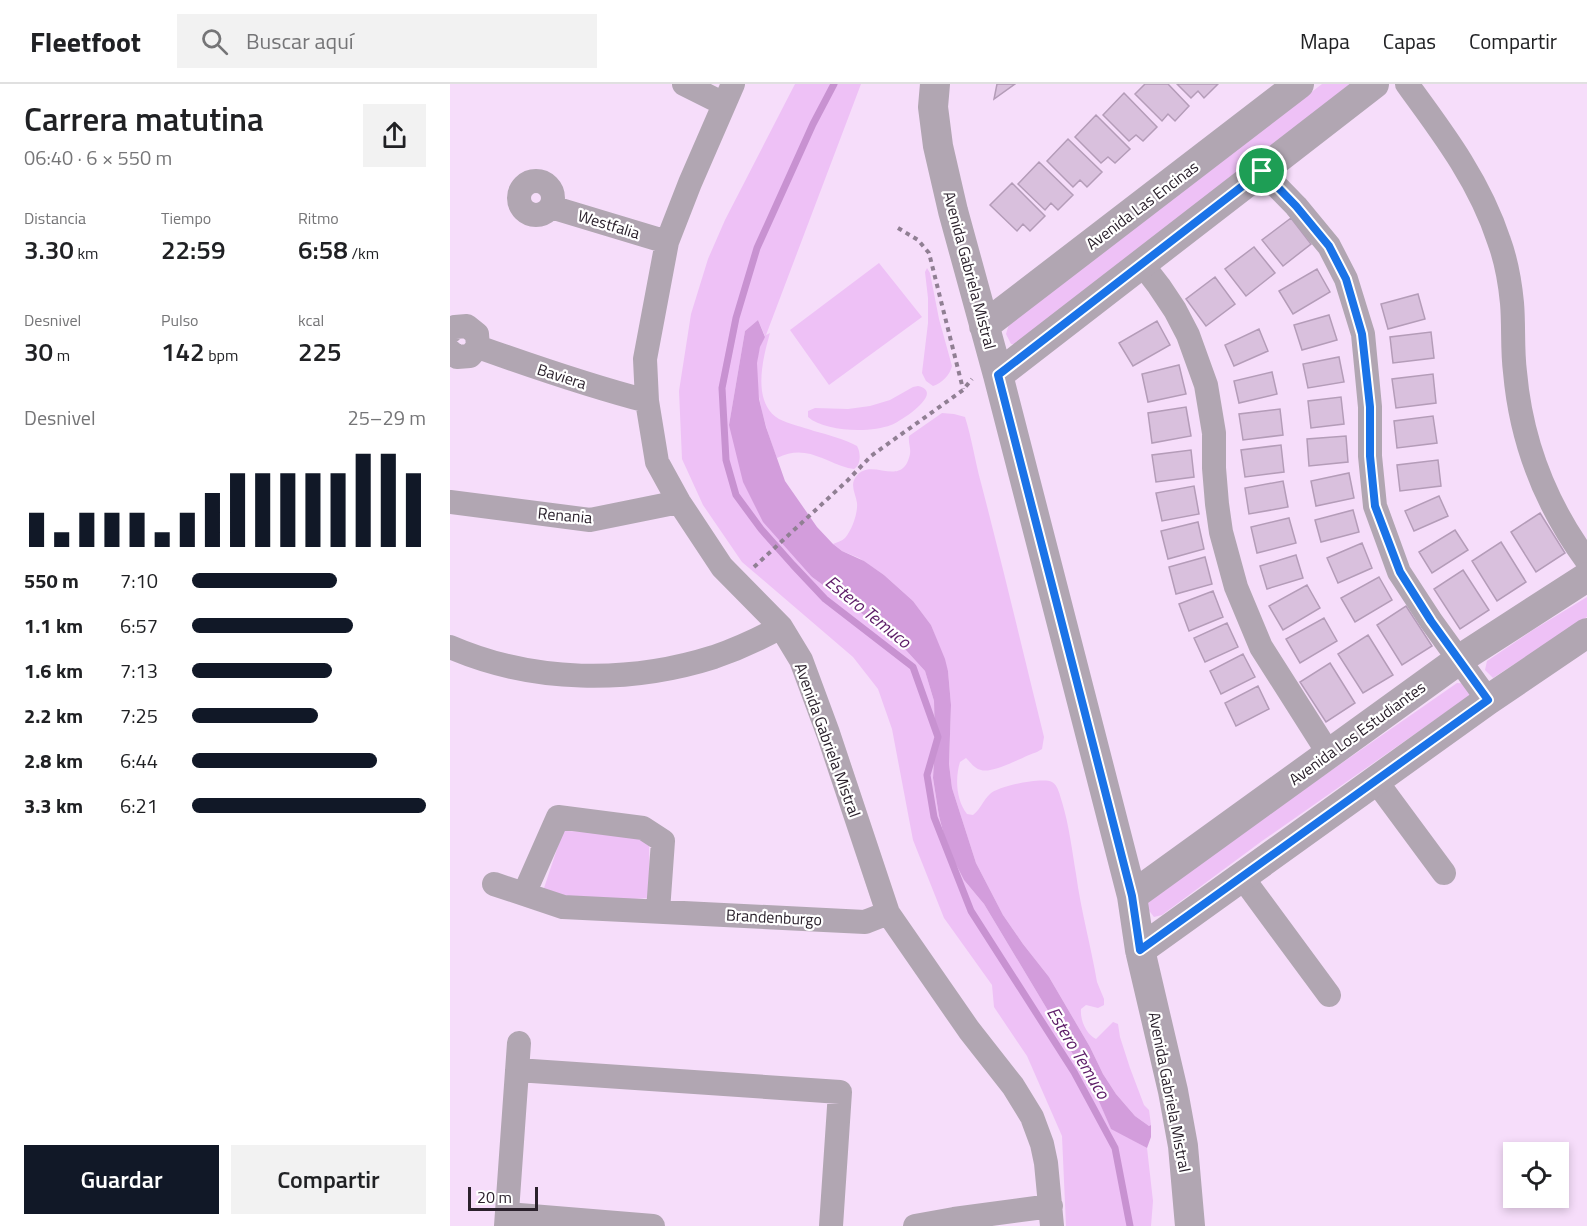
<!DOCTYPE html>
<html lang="es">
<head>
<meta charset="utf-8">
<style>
	:root { --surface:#fff; --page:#f2f2f2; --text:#202124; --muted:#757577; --line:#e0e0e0; --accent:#111827 }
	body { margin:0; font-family:"Titillium Web",sans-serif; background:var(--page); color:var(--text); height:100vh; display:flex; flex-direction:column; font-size:22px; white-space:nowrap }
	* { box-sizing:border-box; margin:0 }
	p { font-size:20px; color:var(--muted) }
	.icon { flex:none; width:33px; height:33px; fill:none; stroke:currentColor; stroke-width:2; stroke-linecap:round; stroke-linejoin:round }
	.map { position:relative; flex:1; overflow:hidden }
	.drawer { display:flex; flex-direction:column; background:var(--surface); width:450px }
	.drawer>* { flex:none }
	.fabs { position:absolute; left:1053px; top:1058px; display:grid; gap:12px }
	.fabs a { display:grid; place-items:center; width:66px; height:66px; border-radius:0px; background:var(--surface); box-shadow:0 3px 9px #0003; font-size:30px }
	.scale { position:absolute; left:18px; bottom:15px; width:70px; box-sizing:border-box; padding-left:6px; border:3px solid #2b212c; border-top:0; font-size:16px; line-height:21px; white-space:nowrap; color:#2b212c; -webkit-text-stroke:4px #fff; paint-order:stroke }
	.pin { position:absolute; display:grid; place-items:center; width:51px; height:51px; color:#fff; margin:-26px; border:3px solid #fff; border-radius:50%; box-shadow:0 2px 6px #0007 }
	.round { display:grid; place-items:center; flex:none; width:63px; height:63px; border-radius:0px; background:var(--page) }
	.head { display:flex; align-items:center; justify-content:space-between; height:102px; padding:0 24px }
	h1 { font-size:33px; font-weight:600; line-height:45px }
	.stats { display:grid; grid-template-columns:repeat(3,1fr); gap:9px; height:102px; padding:6px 24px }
	.stats div { display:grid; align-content:center }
	.stats b { font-size:26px; font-weight:600 }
	.stats small { font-size:16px; font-weight:400 }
	.stats p { font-size:16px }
	.chart { height:168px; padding:12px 24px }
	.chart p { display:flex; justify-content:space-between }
	.chart svg { width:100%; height:108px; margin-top:6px; stroke:var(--accent); stroke-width:6 }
	.primary-button { display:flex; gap:12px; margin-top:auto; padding:12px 24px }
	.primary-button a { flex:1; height:69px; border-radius:0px; background:var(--accent); color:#fff; font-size:24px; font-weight:600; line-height:69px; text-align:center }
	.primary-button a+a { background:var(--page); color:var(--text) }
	ul { padding:0 24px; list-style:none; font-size:20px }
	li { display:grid; grid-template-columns:96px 72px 1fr; align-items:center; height:45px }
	li i { height:15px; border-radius:8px; background:var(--accent) }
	header { display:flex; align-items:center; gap:36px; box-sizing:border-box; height:84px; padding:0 30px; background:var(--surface); border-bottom:2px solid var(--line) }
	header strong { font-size:28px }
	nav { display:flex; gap:33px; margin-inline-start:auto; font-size:21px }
	.search { width:420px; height:54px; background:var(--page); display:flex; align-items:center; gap:15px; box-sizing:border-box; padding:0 21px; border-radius:0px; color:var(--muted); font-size:22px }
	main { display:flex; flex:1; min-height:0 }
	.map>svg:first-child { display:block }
	.green { fill:#eec1f6 }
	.forest { fill:#d39ddc }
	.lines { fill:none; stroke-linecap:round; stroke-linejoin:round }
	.stream { stroke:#c892d1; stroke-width:7 }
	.building { fill:#d9c0dd; stroke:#b49cb8; stroke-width:1.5 }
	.path { stroke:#907f93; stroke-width:4; stroke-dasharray:4.5 4.5; stroke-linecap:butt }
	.minor { stroke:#b1a6b2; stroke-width:24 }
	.tertiary { stroke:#b1a6b2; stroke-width:30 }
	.route-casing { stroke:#fff; stroke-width:12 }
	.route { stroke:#1a73e8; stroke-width:8 }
	.labels { text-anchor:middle; stroke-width:4.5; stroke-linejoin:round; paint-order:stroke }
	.street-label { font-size:16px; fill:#2b212c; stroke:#fff }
	.water-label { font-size:18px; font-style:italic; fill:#5c1b67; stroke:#fff }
</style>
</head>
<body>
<header>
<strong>Fleetfoot</strong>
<div class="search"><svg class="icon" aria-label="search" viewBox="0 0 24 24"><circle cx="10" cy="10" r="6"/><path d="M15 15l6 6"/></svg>Buscar aquí</div>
<nav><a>Mapa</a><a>Capas</a><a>Compartir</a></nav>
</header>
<main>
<section class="drawer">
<div class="head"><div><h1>Carrera matutina</h1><p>06:40 · 6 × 550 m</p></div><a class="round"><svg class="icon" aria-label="share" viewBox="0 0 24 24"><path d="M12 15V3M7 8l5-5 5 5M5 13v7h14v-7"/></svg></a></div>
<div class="stats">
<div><p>Distancia</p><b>3.30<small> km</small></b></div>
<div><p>Tiempo</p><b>22:59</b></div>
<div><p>Ritmo</p><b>6:58<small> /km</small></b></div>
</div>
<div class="stats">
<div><p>Desnivel</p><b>30<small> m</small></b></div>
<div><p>Pulso</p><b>142<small> bpm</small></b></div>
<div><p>kcal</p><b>225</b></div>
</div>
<div class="chart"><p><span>Desnivel</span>25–29 m</p>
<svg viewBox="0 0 160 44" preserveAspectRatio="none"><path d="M5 44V30M15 44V38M25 44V30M35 44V30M45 44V30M55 44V38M65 44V30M75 44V22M85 44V14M95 44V14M105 44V14M115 44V14M125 44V14M135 44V6M145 44V6M155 44V14"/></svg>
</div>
<ul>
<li><b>550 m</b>7:10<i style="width:62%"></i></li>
<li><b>1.1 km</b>6:57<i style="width:69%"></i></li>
<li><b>1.6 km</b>7:13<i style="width:60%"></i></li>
<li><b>2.2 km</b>7:25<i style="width:54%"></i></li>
<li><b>2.8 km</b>6:44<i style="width:79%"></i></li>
<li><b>3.3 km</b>6:21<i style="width:100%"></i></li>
</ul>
<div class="primary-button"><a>Guardar</a><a>Compartir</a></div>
</section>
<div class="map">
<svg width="1137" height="1142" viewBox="0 0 1137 1142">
	<rect width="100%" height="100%" fill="#f6ddfa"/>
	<path class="green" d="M 345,0 L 411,0 L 316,251 L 320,249 C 313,274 301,318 329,335 C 339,340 353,343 364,347 C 379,351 394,355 407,362 C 411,369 411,381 404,385 L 398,384 C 371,376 355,360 327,374 C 315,342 295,284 315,252 L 308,236 L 295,247 L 279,341 L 362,493 L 444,553 L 475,587 L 484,617 L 485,658 L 483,694 L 489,732 L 497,763 L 514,796 L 534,820 L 603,935 L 647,1013 L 661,1044 L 697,1064 L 703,1117 L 701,1142 L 616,1142 L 612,1052 L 577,972 L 544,923 L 542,901 L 494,834 L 463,756 L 442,645 L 428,605 L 403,573 L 292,478 L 253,421 L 232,375 L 229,307 L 241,230 L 258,175 L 275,136 Z
		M 872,0 L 903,0 L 571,261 L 561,260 L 556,250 L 559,240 Z
		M 429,179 L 472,233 L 379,301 L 340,246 Z
		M 477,184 L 480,189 L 489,235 L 502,282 C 500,291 492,299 483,302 L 476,297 L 472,289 L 478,239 L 478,214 L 475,188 Z
		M 468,302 C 496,308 450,338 441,341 C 421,349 375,348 358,333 L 358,327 L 365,324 L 398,325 L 420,322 L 440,316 L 463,303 Z
		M 492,329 L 504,330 L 515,333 C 522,355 525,377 531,399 C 553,483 573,568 594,653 L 592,665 L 587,668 C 574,672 543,690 531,686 C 525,685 520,678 516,674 L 510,678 C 505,694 506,716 517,730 L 523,731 C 531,725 533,716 540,710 C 548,702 592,693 602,698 C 608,701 610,712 612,718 C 619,741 622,766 626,790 C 631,827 641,862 647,898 L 654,915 L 654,921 L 648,924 L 636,921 L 631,925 C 630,936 636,950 646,955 L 663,938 L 668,940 L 670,953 L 680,984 L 694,1021 L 699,1026 L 701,1041 L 699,1042 L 685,1032 L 666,1010 L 653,990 L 640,963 L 599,893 L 573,860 L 553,831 L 526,779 L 502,704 L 499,680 L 501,621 L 498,587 L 481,541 L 463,517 L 434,491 L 409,474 L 392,467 L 383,460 C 387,458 392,457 395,454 C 402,446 408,429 407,419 C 406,411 401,403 404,396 C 418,368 452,408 460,370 C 461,364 458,358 459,352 Z
		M 1137,513 L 1137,533 L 1043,594 L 1035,586 L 1037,577 L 1083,546 Z
		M 1007,599 L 1020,600 L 1022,610 L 812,757 L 712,831 L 704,833 L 697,824 L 698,816 L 797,745 Z
		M 113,747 L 182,748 L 199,757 L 200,814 L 124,818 L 92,810 Z"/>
	<path class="forest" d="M 308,236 L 315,253 L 310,263 L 307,279 L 309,315 L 316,343 L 335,397 L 367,443 L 383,460 L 392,467 L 414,477 L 434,491 L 463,517 L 481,541 L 495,575 L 498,587 L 501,621 L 499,680 L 502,704 L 526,779 L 553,831 L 573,860 L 599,893 L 640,963 L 653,990 L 666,1010 L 685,1032 L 699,1042 L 701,1041 L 701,1053 L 697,1064 L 661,1045 L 647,1013 L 603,935 L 534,820 L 514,796 L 497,763 L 489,732 L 483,694 L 485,658 L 484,617 L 475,587 L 444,553 L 362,493 L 313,438 L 293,398 L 279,341 L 295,247 Z"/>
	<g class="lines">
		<path class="stream" d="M 384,0 L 363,40 L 307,164 L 286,234 L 272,304 L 276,376 L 286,411 L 311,445 L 343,481 L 375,515 L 463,583 L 488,653 L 477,691 L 484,733 L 521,827 L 624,988 L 665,1064 L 680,1142"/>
	</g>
	<path class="building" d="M 547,0 L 565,0 L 544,15 Z
		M 695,0 L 718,0 L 739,22 L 725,37 L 718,30 L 712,37 L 685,10 Z
		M 727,0 L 768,0 L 754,14 L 748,7 L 741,14 Z
		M 674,9 L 707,43 L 693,57 L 686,51 L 679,57 L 653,31 Z
		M 646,31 L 680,65 L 665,79 L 658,73 L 651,79 L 625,53 Z
		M 618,55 L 652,88 L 637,103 L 630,96 L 623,103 L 597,77 Z
		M 589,78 L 623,111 L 608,126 L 601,119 L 595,126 L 568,100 Z
		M 562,99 L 595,132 L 580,147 L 573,140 L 567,147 L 540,121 Z
		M 841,134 L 861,160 L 833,182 L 812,156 Z
		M 804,163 L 825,189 L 796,212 L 775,185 Z
		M 867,185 L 880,208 L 843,230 L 829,207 Z
		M 765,193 L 785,220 L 756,242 L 736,215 Z
		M 968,210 L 975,235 L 938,245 L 931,220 Z
		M 879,231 L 887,256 L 852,266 L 844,241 Z
		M 707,237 L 720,261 L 683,282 L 669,259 Z
		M 809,245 L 818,267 L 784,282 L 775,261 Z
		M 981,248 L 984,274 L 943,279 L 940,253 Z
		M 889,273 L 894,298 L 858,304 L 853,280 Z
		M 729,281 L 736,310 L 698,318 L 692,290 Z
		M 822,288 L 827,310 L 789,319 L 784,297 Z
		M 983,290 L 986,319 L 946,324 L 942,295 Z
		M 891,313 L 894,340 L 861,344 L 858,317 Z
		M 736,323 L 741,352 L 702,359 L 698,329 Z
		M 830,325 L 833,351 L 793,356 L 789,330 Z
		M 983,332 L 987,359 L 947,364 L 944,337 Z
		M 896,352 L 898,378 L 859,382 L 857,355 Z
		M 831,361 L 834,388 L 795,393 L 791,366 Z
		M 741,366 L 744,393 L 706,398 L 702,371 Z
		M 988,376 L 991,402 L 950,407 L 947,381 Z
		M 899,389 L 904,414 L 866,422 L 861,397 Z
		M 833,397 L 838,423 L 799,430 L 795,404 Z
		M 744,402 L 749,430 L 712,437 L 706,409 Z
		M 989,412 L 998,432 L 964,447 L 955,427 Z
		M 903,426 L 909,448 L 871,458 L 865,436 Z
		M 1090,429 L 1115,469 L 1086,488 L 1061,448 Z
		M 839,434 L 846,459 L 807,469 L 801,443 Z
		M 748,438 L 754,465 L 718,475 L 711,447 Z
		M 1005,446 L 1018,466 L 982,489 L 969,468 Z
		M 1051,458 L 1076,498 L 1047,517 L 1022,477 Z
		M 912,459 L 922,484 L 888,499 L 877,474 Z
		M 846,471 L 853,494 L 817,505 L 810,482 Z
		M 755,473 L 762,500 L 726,510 L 719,483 Z
		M 1013,486 L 1039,526 L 1010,545 L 984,505 Z
		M 929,493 L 942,516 L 905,538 L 891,514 Z
		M 857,501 L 870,524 L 833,546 L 819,522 Z
		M 763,507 L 773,533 L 739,547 L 729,520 Z
		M 956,522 L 982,562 L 952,581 L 927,541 Z
		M 874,534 L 887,557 L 850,579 L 836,555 Z
		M 777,539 L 788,563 L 755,578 L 744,554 Z
		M 918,551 L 943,591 L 913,609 L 888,570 Z
		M 793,570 L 805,593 L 771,610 L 760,587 Z
		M 880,579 L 905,619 L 876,638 L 850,598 Z
		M 808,602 L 819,625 L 786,642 L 775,619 Z"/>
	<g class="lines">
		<path class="path" d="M 448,144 L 468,156 L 479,169 L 513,305
			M 304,483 L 398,396 L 421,372 L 513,306 L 522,295"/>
		<path class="minor" d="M 234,0 L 274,20
			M 283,0 L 240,99 L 217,158 L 195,275 L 197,317 L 207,378 L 229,418 L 272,483 L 331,543 L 351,576 L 378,649 L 438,829 L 519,946 L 563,1002 L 582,1033 L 592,1060 L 596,1079 L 602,1142
			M 957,0 C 993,49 1030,98 1049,157 C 1056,176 1060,198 1062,219 C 1064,242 1062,265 1065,288 C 1071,357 1096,421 1137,477
			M 812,87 L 846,122 L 879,162 L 896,195 L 913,250 L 920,323 L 920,372 L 925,422 L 949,488 L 981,537 L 1038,616
			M69 114a17 17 0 1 1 34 0a17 17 0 1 1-34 0Z
			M 101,123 L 217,158
			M 692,180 L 709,202 L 725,226 L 738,251 L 756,301 L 764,349 L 764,384 L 767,420 L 771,448 L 786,503 L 811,563 L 879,670
			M 0,248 L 5,243 L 17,242 L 27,250 L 28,263 L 20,272 L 7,273 L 0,267
			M 28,263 C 84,283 139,302 197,317
			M 0,418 L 140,436 L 229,418
			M 0,563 C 83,599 179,600 264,573 C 287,565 309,555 331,543
			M 926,697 L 994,789
			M 792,793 L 879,911
			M 44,800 L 113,823 L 415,838 L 438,829
			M 74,810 L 108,733 L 193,744 L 213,757 L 208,827
			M 67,986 L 390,1008 L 381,1142
			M 57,1130 L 203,1142
			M 56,1142 L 69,959
			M 465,1142 L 504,1135 L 601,1122"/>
		<path class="tertiary" d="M 485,0 L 483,23 L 488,62 L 503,127 L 548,291 L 682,812 L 690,866 L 723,1007 L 733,1062 L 740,1142
			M 534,242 L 849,0
			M 548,291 L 924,0
			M 682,812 L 1010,575 L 1137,493
			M 690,866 L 1038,616 L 1137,549"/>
	</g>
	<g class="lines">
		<g class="route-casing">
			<path id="route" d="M 812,87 L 846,122 L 879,162 L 896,195 L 912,250 L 920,323 L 920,372 L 925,422 L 950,488 L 981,537 L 1038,616 L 690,866 L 682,812 L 548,291 Z"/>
		</g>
		<use href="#route" class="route"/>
	</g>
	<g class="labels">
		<g class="street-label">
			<text transform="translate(692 121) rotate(-37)" y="6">Avenida Las Encinas</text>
			<text transform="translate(159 140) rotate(17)" y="6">Westfalia</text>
			<text transform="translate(520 186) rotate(75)" y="6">Avenida Gabriela Mistral</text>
			<text transform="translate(112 292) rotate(18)" y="6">Baviera</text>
			<text transform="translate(115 431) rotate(5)" y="6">Renania</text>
			<text transform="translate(907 649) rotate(-36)" y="6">Avenida Los Estudiantes</text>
			<text transform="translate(378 656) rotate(70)" y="6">Avenida Gabriela Mistral</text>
			<text transform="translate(324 833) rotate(3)" y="6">Brandenburgo</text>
			<text transform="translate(720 1008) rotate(79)" y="6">Avenida Gabriela Mistral</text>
		</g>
		<g class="water-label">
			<text transform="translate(418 528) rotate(39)" y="6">Estero Temuco</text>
			<text transform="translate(628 969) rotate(59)" y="6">Estero Temuco</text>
		</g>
	</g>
</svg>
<div class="fabs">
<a><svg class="icon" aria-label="locate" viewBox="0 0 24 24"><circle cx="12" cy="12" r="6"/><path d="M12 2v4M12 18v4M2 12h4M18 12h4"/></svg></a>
</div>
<div class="scale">20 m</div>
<div class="pin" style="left:812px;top:87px;background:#1e9e55"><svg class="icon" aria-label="arrive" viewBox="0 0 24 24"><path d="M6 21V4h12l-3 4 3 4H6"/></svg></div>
</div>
</main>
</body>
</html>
